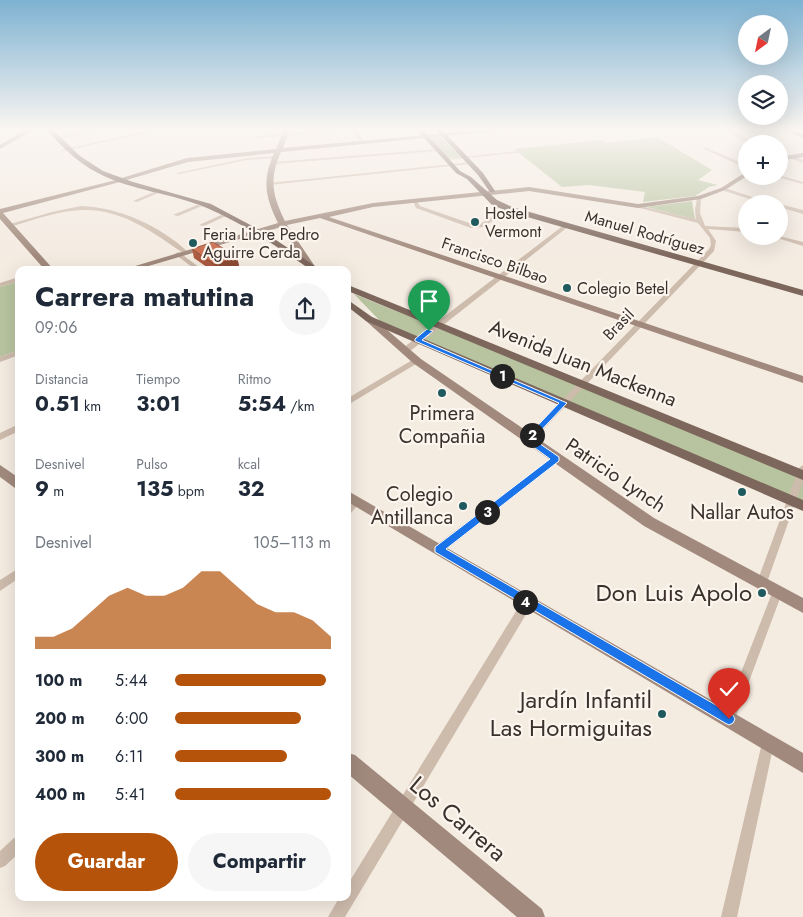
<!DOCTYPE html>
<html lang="es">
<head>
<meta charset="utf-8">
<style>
	:root { --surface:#fff; --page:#f6f6f7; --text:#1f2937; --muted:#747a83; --accent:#b45309 }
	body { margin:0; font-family:Jost,sans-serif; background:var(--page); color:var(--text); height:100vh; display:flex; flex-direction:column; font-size:19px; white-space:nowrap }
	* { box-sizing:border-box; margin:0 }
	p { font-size:16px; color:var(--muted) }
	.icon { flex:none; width:28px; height:28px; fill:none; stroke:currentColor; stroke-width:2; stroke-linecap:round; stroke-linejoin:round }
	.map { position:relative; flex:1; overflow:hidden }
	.drawer { position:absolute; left:15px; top:266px; width:336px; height:635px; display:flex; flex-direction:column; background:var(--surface); border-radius:10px; box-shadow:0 5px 20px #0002 }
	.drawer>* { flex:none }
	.needle { width:32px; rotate:213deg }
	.fabs { position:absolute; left:738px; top:15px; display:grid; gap:10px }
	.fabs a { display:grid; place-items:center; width:50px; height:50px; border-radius:50%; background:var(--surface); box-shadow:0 5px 20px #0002; font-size:25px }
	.pin { position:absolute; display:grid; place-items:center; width:42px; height:42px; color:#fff; margin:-51px -21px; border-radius:50% 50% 50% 0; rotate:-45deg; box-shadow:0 0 5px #0007 }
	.pin .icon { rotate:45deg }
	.km { position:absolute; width:25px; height:25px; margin:-12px; border-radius:50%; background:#222; color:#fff; font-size:14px; line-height:25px; text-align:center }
	.round { display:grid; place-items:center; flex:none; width:52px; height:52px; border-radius:26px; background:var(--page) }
	.overview { display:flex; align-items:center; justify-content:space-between; height:85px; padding:0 20px }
	h1 { font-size:28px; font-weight:700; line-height:38px }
	.stats { display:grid; grid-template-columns:repeat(3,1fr); gap:8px; height:85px; padding:5px 20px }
	.stats div { display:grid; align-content:center }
	.stats b { font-size:21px; font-weight:700 }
	.stats small { font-size:14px; font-weight:400 }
	.stats p { font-size:14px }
	.chart { height:140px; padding:10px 20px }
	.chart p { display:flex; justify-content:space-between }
	.chart svg { width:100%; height:90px; margin-top:5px; fill:var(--accent); opacity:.7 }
	.action { display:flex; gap:10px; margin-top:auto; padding:10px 20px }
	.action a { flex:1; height:58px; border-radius:30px; background:var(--accent); color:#fff; font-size:20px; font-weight:700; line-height:58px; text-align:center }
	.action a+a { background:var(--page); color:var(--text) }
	ul { padding:0 20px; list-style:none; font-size:16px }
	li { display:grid; grid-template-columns:80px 60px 1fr; align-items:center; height:38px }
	li i { height:12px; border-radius:6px; background:var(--accent) }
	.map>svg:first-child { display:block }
	.green { fill:#b8c4a0 }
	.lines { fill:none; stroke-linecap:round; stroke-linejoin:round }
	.street { fill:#cdbbac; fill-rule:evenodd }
	.secondary { fill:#a18a7d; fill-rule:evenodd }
	.primary { fill:#7d675c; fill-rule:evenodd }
	.wall { fill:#ac5a40 }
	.shaded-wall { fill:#8c4a34 }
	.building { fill:#c8694b; stroke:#8c4a34 }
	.route { fill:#1a73e8; stroke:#fff }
	.poi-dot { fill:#1f5a5e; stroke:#fbf5ee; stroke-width:2 }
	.labels { text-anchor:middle; stroke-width:4.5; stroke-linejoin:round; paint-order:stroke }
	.far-poi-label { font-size:16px; fill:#3b302b; stroke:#fbf5ee; text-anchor:start }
	.far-street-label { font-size:16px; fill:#3b302b; stroke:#fbf5ee }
	.street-label { font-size:20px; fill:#3b302b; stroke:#fbf5ee }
	.poi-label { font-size:20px; fill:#3b302b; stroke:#fbf5ee }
	.near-poi-label { font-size:24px; fill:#3b302b; stroke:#fbf5ee; text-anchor:end }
	.near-street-label { font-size:24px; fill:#3b302b; stroke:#fbf5ee }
</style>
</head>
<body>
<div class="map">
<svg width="803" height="917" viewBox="0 0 803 917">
	<rect width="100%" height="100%" fill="#f4ebe1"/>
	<path class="green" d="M 441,137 L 461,157 L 448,158 L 430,138 Z
		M 657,137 L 712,170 L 698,180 L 718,185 L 709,187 L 695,196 L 643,202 L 645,192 L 589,185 L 562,187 L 514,149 L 602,140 L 606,143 Z
		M 692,201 L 695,219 L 646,207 Z
		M 19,281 L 19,350 L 0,357 L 0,287 Z
		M 354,294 L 803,476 L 803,503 L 382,323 Z"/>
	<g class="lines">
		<path class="street" d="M 96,129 L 106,129 L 58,139 L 56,138 Z
			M 157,129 L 166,129 L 63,151 L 61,150 Z
			M 333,129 L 356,129 L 364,142 L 361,143 L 352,130 L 255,138 L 253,137 Z
			M 724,129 L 730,129 L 756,144 L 750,144 Z
			M 705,147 L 746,165 L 746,168 L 704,149 Z
			M 439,149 L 438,151 L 273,164 L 271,163 L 273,162 Z
			M 528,150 L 526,152 L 446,160 L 444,159 Z
			M 779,152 L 803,160 L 803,163 L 779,154 Z
			M 277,156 L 279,158 L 247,160 L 179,174 L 177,173 L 247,158 Z
			M 472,162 L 470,164 L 269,185 L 267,184 L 269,183 Z
			M 779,175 L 803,182 L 803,184 L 777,177 Z
			M 721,188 L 725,188 L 774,204 L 766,204 L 721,190 Z
			M 154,192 L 158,193 L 137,202 L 133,201 Z
			M 699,197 L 701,198 L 700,213 L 705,226 L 746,228 L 746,232 L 708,229 L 716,241 L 714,251 L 531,442 L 525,442 L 524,440 L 525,438 L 709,249 L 711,245 L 710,238 L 698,223 L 636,207 L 636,205 L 696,219 L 695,210 L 697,198 Z
			M 412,199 L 416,199 L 420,206 L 472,224 L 480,224 L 507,208 L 512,209 L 483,227 L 471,228 L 416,208 Z
			M 779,204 L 803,210 L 803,214 L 779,207 Z
			M 197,205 L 202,206 L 178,216 L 173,215 Z
			M 81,206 C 119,207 160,226 188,252 L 183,253 C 153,232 120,208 82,210 C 57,211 33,220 10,227 L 7,225 L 52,212 Z
			M 221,215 L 226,216 L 204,226 L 199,225 Z
			M 564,225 L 569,226 L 409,352 L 403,352 L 403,348 Z
			M 771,236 L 779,236 L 803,242 L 803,246 Z
			M 178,252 L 180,253 L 203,270 L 196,270 L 176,255 L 175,254 Z
			M 19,277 L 19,281 L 0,287 L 0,283 Z
			M 19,350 L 19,355 L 0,362 L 0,357 Z
			M 414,359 L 417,359 L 421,361 L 351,403 L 348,403 L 348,398 Z
			M 19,424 L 19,431 L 0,440 L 0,433 Z
			M 556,456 L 560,459 L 559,461 L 443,552 L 439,553 L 435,552 L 434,549 L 435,546 L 553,457 Z
			M 803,465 L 803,481 L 766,585 L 765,588 L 761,590 L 757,588 L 756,585 L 799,468 Z
			M 356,497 L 359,498 L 361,501 L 351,513 L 348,514 L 348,504 L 353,498 Z
			M 19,568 L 19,578 L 0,591 L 0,580 Z
			M 777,588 L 781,590 L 782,593 L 735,719 L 733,723 L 729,725 L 725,723 L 723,719 L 772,593 L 773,590 Z
			M 527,598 L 531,600 L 532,603 L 531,606 L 345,917 L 328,917 L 339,898 L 348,898 L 348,884 L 523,600 Z
			M 768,737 L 773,738 L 774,743 L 737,917 L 721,917 L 762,743 L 763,738 Z
			M 19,836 L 19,853 L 5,866 L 0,868 L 0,851 L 14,838 Z"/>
		<path class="secondary" d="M 27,129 L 35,129 L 0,149 L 0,145 Z
			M 284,129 L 290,129 L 283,148 L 493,129 L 518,129 L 281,152 C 269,179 272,195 285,221 L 373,203 L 529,187 L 638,204 L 698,196 L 721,188 L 746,172 L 747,176 L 725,190 L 701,199 L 638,208 L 529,191 L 373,207 L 329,217 L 803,376 L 803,383 L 320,218 L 287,225 L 314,265 L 313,267 L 307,267 L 281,227 L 135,270 L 122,270 L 278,223 C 265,197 262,180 274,153 L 188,162 L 116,183 L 3,213 L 54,270 L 45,270 L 0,219 L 0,209 L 112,181 L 187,158 L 276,149 Z
			M 780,129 L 789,129 L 803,134 L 803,138 Z
			M 803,153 L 803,157 L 779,161 L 779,157 Z
			M 369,316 L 372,317 L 421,359 L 654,518 L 803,598 L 803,613 L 644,526 L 413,363 L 366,321 L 364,319 Z
			M 0,465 L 19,478 L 19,491 L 0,477 Z
			M 348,491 L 803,753 L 803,773 L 348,502 Z
			M 348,753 L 355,755 L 542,909 L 545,917 L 517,917 L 348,774 Z"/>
		<path class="primary" d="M 46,129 L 52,129 L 80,156 L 103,171 L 133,182 L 211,204 L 267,234 L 321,270 L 311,270 C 278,247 244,224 207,208 C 172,193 132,191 98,173 C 78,163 61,146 46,129 Z
			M 416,129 L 422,129 L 460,171 L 471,177 L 497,200 L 512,207 L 803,290 L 803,296 L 506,211 L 491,204 L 467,179 L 456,173 Z
			M 435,129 L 441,129 L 483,173 L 495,191 L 494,192 L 490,192 L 478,175 Z
			M 348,285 L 803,470 L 803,480 L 348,291 Z
			M 348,300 L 372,317 L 803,500 L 803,511 L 366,321 L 348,307 Z"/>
	</g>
	<path class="wall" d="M 192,249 L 237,257 L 239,266 L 228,270 L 211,270 L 194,258 Z"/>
	<path class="shaded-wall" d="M 237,257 L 239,266 L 228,270 L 216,270 L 215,265 Z"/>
	<path class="building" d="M 213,242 L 237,257 L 215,265 L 192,249 Z"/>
	<linearGradient id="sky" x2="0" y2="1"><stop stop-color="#7eb2d2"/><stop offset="0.5" stop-color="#faf6f2"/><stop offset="1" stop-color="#faf6f2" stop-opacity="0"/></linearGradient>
	<rect width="803" height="258" fill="url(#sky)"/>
	<path class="route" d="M 427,329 L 433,331 L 422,340 L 567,403 L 533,439 L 559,457 L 559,461 L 446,549 L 733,715 L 735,719 L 733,723 L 729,725 L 725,723 L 435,552 L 435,547 L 550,459 L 524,440 L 559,403 L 415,341 L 415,339 Z"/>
	<g class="poi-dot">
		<circle cx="475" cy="222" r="5"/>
		<circle cx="193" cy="243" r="5"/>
		<circle cx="567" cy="288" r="5"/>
		<circle cx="442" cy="393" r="5"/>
		<circle cx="742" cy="492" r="5"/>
		<circle cx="463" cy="506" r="5"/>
		<circle cx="762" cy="593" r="5"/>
		<circle cx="662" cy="714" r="5"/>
	</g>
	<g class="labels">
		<g class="far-poi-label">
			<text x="485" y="219">Hostel<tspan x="485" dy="18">Vermont</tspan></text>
			<text x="203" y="240">Feria Libre Pedro<tspan x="203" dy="18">Aguirre Cerda</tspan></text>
			<text x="577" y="294">Colegio Betel</text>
		</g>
		<g class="far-street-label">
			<text transform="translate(645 232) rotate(16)" y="6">Manuel Rodríguez</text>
			<text transform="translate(495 260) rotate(19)" y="6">Francisco Bilbao</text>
			<text transform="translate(618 324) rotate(-46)" y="6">Brasil</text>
		</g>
		<g class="street-label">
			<text transform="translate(583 363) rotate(22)" y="7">Avenida Juan Mackenna</text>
			<text transform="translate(616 475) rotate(34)" y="7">Patricio Lynch</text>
		</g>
		<g class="poi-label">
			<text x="442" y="420">Primera<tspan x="442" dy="23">Compañia</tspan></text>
			<text x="453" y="501" text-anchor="end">Colegio<tspan x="453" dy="23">Antillanca</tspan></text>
			<text x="742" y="519">Nallar Autos</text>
		</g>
		<g class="near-poi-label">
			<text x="752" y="601">Don Luis Apolo</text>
			<text x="652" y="708">Jardín Infantil<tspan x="652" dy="28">Las Hormiguitas</tspan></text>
		</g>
		<g class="near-street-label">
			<text transform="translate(458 819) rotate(40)" y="8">Los Carrera</text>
		</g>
	</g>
</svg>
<div class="fabs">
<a><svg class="needle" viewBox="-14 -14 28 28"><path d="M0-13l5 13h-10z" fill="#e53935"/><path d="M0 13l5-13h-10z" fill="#747a83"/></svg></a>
<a><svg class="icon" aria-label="layers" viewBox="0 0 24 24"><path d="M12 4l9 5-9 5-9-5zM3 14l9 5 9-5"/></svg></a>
<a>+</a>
<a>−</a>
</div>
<div class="pin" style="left:429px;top:331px;background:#1e9e55"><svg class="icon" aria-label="arrive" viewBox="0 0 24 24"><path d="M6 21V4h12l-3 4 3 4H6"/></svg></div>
<div class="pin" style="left:729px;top:719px;background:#d93025"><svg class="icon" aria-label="check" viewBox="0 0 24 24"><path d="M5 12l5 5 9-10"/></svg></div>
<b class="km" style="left:502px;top:376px">1</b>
<b class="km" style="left:532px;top:435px">2</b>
<b class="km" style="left:487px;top:512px">3</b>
<b class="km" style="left:525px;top:602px">4</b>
<section class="drawer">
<div class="overview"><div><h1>Carrera matutina</h1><p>09:06</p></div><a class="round"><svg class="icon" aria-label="share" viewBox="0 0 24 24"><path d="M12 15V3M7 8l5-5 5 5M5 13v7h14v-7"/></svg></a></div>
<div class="stats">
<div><p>Distancia</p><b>0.51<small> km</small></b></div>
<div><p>Tiempo</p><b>3:01</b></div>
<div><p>Ritmo</p><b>5:54<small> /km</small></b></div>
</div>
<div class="stats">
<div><p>Desnivel</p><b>9<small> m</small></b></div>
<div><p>Pulso</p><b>135<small> bpm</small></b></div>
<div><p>kcal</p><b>32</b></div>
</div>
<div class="chart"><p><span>Desnivel</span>105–113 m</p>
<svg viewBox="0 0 160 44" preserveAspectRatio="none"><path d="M0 44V38L10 38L20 34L30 26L40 18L50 14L60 18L70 18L80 14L90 6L100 6L110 14L120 22L130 26L140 26L150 30L160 38V44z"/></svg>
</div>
<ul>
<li><b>100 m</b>5:44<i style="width:97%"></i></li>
<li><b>200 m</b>6:00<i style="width:81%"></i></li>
<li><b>300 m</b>6:11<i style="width:72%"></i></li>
<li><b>400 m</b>5:41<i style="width:100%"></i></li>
</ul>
<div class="action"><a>Guardar</a><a>Compartir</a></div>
</section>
</div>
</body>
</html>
